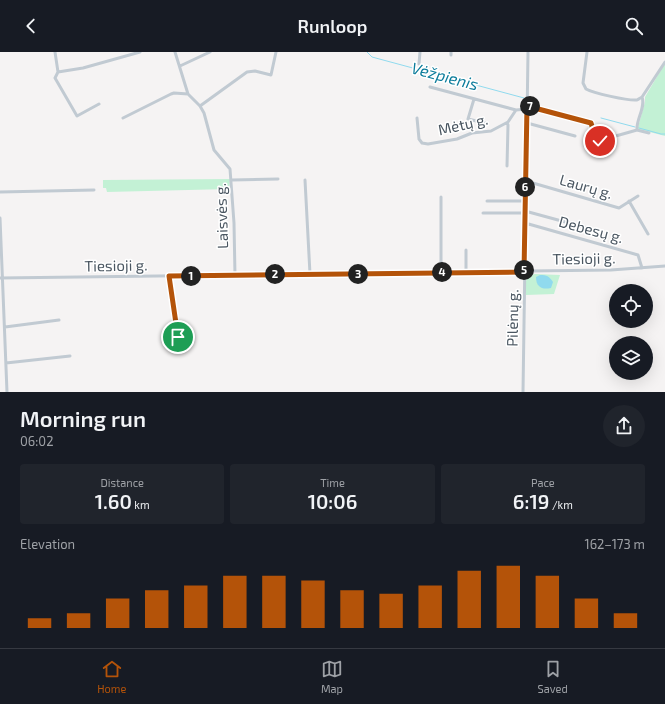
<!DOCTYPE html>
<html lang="en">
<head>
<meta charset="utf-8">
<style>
	:root { --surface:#171b24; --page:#20242c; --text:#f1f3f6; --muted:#9ea1a6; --line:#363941; --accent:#b45309 }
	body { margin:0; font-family:"Exo 2",sans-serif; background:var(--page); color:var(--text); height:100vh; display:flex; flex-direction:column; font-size:15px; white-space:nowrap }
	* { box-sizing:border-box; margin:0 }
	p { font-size:13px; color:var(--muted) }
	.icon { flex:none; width:22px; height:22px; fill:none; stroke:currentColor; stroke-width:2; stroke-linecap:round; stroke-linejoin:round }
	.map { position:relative; height:340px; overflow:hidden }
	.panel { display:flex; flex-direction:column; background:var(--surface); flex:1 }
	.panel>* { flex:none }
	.buttons { position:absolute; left:609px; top:232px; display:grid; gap:8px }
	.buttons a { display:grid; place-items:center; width:44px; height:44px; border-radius:50%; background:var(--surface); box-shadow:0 4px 16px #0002; font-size:20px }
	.pin { position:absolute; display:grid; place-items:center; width:34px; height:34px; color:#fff; margin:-17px; border:2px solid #fff; border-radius:50%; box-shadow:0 1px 4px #0007 }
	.km { position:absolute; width:20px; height:20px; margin:-10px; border-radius:50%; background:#222; color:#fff; font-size:11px; line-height:20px; text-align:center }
	.round { display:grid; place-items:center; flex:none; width:42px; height:42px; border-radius:21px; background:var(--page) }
	.headline { display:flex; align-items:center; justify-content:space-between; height:68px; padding:0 20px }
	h1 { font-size:22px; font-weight:600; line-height:30px }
	.metrics { display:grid; grid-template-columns:repeat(3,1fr); gap:6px; height:68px; padding:4px 20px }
	.metrics div { display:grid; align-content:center; border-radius:4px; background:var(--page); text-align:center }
	.metrics b { font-size:20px; font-weight:600 }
	.metrics small { font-size:11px; font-weight:400 }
	.metrics p { font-size:11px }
	.chart { height:112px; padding:8px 20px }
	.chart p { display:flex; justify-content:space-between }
	.chart svg { width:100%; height:72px; margin-top:4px; stroke:var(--accent); stroke-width:6 }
	header { display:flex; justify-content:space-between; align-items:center; height:52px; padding:0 20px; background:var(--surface); font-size:18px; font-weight:600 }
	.menu { display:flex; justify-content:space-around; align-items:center; height:56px; border-top:1px solid var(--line); background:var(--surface); font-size:11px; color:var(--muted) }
	.menu a { display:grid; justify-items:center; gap:2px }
	.menu .active { color:var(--accent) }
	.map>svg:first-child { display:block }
	.green { fill:#c3f1d5 }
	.water { fill:#90daee }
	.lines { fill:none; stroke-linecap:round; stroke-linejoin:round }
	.stream { stroke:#90daee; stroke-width:1 }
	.minor { stroke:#c1cad2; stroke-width:3 }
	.route-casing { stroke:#fff; stroke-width:8 }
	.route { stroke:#b45309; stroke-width:5 }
	.labels { text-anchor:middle; stroke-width:3; stroke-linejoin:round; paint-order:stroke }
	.street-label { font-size:15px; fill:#4a5661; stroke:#fff }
	.water-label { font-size:16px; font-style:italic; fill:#0c7c9b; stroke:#fff }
</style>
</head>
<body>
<header><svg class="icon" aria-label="back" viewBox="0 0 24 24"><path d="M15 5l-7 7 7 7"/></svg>Runloop<svg class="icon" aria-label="search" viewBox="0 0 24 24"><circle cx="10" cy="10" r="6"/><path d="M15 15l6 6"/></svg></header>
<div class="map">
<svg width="665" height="340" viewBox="0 0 665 340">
	<rect width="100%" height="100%" fill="#f5f3f3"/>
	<path class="green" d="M 665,11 L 665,84 L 638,77 L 638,75 L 645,50 L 645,45 Z
		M 230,127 L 229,137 L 107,140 L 106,136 L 103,136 L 103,128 Z
		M 535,222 L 560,223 L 554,242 L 526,243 C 526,232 523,225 535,222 Z"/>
	<path class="water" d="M 540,223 C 547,223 549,224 553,230 L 551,236 C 542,238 536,235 536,225 Z"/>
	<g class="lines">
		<path class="stream" d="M 367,0 L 372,5 L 524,46
			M 601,66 L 635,75
			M 639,76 L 661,82 L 665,82"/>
		<path class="minor" d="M 55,0 L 58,20 L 55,26 L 77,64 L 99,52
			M 175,0 L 188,42 L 200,54 L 204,61 L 214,98 L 230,117 L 234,171 L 235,223
			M 587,0 L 583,31 L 586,37 C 593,41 628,49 637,48 C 639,47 640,46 642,45 L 665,10
			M 451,3 L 451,0
			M 419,12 L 420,0
			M 180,14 L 210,0
			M 58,20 L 83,16 L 140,0
			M 430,35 L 516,58
			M 474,47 L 468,67 L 485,71
			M 200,54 L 247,20 L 255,19 L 271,23 L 276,0
			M 527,54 L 591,71 L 598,89 L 637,78 L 649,81
			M 123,66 L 171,42 L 174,41 L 188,42
			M 417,66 L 419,87 L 422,91 L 428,92 L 457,87 L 472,81 L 491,79 L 508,70 L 516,58 L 527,57
			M 507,71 L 508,73 L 507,114
			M 527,71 L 575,84
			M 637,78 C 636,67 646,55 642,45
			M 232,128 L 278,127
			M 305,128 L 310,222
			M 526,129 L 619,156 L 638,144
			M 0,140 L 94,138
			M 487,149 L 525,149
			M 629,149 L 648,182
			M 525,159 L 591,177
			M 483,161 L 525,161
			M 0,166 L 7,340
			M 525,171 L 638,203 L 642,216
			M 441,220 L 441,145
			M 466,220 L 466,198
			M 169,224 L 180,296
			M 0,226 L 611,218 L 665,214
			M 5,275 L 59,268
			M 6,311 L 70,304
			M 523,340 L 528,0"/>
	</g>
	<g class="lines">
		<g class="route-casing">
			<path id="route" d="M 178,285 L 169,224 L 524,220 L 527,54 L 591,71 L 596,87 L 598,89 L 600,89"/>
		</g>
		<use href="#route" class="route"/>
	</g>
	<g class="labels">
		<g class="street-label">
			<text transform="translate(463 73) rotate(-13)" y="5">Mėtų g.</text>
			<text transform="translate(586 135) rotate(16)" y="5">Laurų g.</text>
			<text transform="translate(222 164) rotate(-92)" y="5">Laisvės g.</text>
			<text transform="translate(591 178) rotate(15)" y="5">Debesų g.</text>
			<text transform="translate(584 207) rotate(-1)" y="5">Tiesioji g.</text>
			<text transform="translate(116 214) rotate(-1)" y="5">Tiesioji g.</text>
			<text transform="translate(513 266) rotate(-89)" y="5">Pilėnų g.</text>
		</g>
		<g class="water-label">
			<text transform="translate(445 24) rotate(15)" y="6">Vėžpienis</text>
		</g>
	</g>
</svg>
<div class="buttons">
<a><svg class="icon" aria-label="locate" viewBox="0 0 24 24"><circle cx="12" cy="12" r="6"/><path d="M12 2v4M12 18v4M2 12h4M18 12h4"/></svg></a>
<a><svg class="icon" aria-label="layers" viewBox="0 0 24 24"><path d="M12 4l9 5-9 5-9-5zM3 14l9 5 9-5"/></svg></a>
</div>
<div class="pin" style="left:178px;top:285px;background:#1e9e55"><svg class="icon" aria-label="arrive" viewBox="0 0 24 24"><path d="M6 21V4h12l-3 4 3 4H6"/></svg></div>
<div class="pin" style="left:600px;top:89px;background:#d93025"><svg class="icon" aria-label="check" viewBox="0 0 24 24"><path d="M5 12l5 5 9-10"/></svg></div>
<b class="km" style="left:191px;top:224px">1</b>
<b class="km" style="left:275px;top:222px">2</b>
<b class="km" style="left:358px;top:222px">3</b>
<b class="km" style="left:442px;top:220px">4</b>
<b class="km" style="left:524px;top:218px">5</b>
<b class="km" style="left:525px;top:135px">6</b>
<b class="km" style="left:530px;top:54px">7</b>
</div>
<section class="panel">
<div class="headline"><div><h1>Morning run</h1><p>06:02</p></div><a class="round"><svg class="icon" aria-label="share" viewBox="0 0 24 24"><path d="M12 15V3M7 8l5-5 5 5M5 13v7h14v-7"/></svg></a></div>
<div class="metrics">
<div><p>Distance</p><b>1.60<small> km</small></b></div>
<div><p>Time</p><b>10:06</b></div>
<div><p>Pace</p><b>6:19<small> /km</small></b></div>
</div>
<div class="chart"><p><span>Elevation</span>162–173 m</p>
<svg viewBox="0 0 160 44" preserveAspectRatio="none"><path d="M5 44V38M15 44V35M25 44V26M35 44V21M45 44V18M55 44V12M65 44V12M75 44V15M85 44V21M95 44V23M105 44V18M115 44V9M125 44V6M135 44V12M145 44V26M155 44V35"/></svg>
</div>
</section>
<nav class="menu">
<a class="active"><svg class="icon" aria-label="home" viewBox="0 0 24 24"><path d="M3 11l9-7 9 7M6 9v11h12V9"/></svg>Home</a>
<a><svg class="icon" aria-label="map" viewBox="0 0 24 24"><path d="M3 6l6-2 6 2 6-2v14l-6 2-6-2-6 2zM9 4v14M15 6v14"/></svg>Map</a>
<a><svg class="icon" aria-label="saved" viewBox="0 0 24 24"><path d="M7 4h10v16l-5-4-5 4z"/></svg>Saved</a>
</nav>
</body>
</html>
